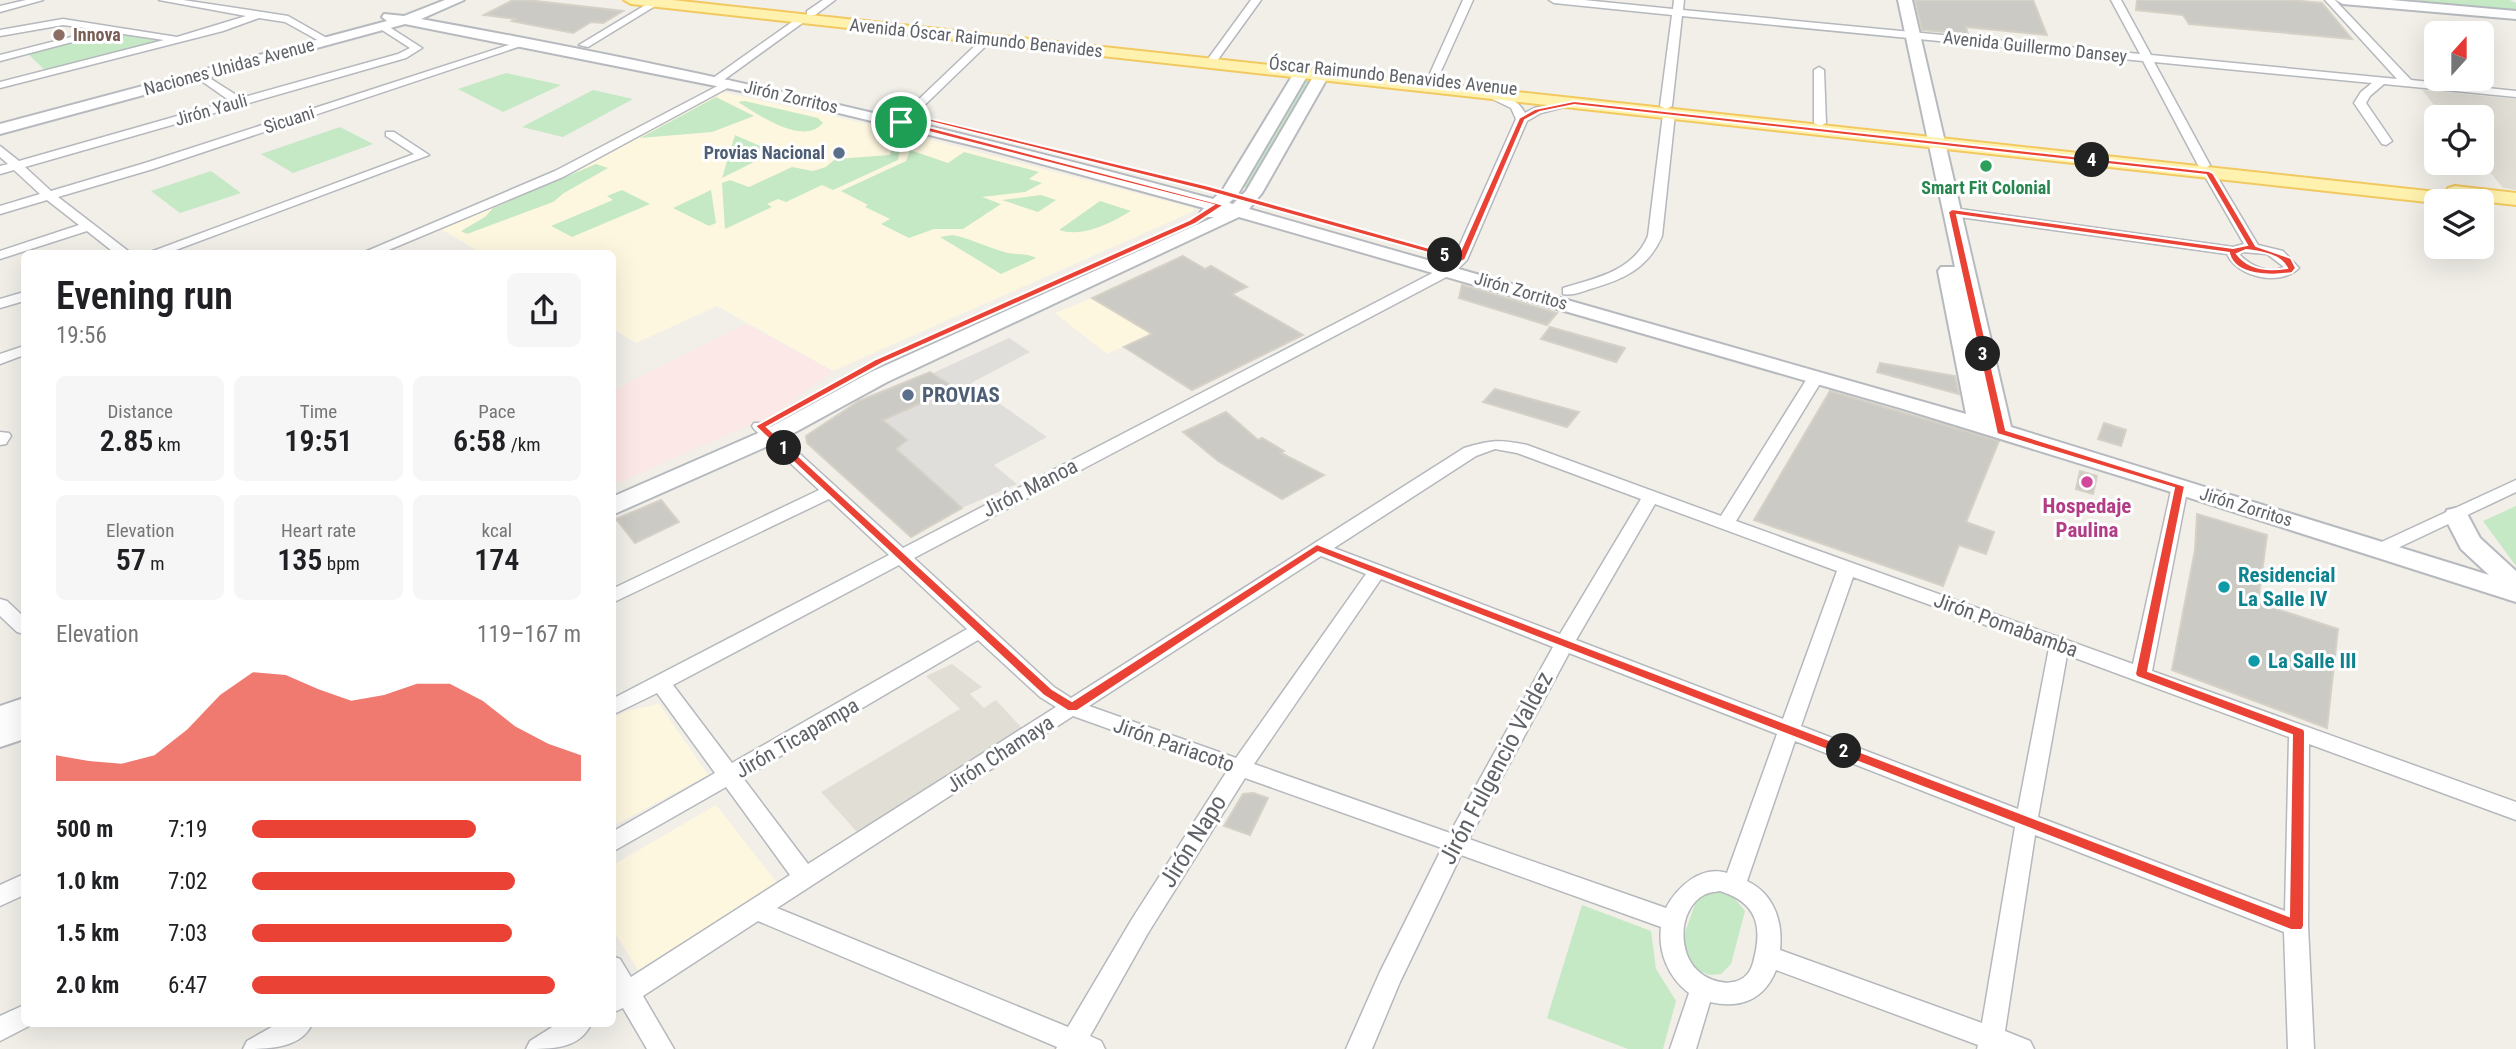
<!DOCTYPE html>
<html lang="en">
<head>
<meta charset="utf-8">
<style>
	:root { --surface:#fff; --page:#f6f6f6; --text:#202124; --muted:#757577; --accent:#ea4335 }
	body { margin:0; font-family:"Roboto Condensed",sans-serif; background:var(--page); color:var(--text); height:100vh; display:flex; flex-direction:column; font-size:26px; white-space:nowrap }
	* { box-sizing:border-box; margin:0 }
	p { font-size:23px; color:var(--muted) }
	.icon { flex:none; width:38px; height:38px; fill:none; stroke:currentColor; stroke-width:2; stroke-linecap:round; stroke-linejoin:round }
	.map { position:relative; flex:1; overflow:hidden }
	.panel { position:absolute; left:21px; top:250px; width:595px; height:777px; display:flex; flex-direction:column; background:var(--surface); border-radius:10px; box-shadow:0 7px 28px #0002 }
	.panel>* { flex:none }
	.needle { width:46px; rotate:21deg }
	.buttons { position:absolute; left:2424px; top:21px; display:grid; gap:14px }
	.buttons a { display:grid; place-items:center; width:70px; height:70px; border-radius:10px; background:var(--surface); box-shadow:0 7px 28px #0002; font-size:35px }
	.pin { position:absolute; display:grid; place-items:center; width:60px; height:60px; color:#fff; margin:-30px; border:4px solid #fff; border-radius:50%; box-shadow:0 2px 7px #0007 }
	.km { position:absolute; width:35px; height:35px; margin:-18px; border-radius:50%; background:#222; color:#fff; font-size:19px; line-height:35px; text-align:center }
	.round { display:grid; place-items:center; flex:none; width:74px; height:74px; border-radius:10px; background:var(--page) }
	.headline { display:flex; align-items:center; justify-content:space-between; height:119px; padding:0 35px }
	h1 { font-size:38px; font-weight:600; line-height:52px }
	.stats { display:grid; grid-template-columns:repeat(3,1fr); gap:10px; height:119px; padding:7px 35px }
	.stats div { display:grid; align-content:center; border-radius:10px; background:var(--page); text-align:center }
	.stats b { font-size:30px; font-weight:600 }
	.stats small { font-size:19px; font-weight:400 }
	.stats p { font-size:19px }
	.chart { height:196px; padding:14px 35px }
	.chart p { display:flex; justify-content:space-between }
	.chart svg { width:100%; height:126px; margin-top:7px; fill:var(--accent); opacity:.7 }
	ul { padding:0 35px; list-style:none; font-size:23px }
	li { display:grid; grid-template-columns:112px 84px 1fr; align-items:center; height:52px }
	li i { height:18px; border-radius:9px; background:var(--accent) }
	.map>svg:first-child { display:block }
	.commercial { fill:#fef7e0 }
	.industrial { fill:#e0deda }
	.education { fill:#e1ded6 }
	.medical { fill:#fce8e6 }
	.green { fill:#c5e8c5 }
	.building { fill:#cccac5; stroke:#d6d1c6; stroke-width:2 }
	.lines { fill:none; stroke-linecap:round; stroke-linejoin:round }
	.street-casing { stroke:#b5b8bc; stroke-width:3 }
	.secondary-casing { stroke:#b6babf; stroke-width:4 }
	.primary-casing { stroke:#f2c960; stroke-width:4 }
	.street { fill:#fff; fill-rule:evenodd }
	.secondary { fill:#fff; fill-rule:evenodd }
	.primary { fill:#fff2af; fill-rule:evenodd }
	.route { fill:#ea4335; stroke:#fff; stroke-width:2; fill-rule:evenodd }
	.education-dot { fill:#8d6e63; stroke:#fff; stroke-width:2.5 }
	.service-dot { fill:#5c6f8a; stroke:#fff; stroke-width:2.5 }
	.leisure-dot { fill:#2e9e5b; stroke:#fff; stroke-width:2.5 }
	.hotel-dot { fill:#d1479c; stroke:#fff; stroke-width:2.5 }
	.culture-dot { fill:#0f9aa8; stroke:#fff; stroke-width:2.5 }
	.labels { text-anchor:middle; stroke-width:6; stroke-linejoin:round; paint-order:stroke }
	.far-education-label { font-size:18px; font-weight:bold; fill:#785e54; stroke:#fff; text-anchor:start }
	.far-street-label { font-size:18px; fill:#5f6368; stroke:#fff }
	.far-service-label { font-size:18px; font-weight:bold; fill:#4e5e75; stroke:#fff; text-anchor:end }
	.far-leisure-label { font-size:18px; font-weight:bold; fill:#27864d; stroke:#fff }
	.service-label { font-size:21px; font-weight:bold; fill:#4e5e75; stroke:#fff; text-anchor:start }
	.street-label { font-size:21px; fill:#5f6368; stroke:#fff }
	.hotel-label { font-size:21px; font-weight:bold; fill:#b23c85; stroke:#fff }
	.culture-label { font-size:21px; font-weight:bold; fill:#0d838f; stroke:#fff; text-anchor:start }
	.near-street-label { font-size:24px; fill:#5f6368; stroke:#fff }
</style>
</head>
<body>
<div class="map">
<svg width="2516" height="1049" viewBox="0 0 2516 1049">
	<rect width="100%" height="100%" fill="#f1efe8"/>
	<path class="commercial" d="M 722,92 L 881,127 L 1193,208 L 1194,211 L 833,371 L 717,306 L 636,343 L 613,329 L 612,254 L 483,254 L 441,229 L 569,175 Z
		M 1092,298 L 1152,334 L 1107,354 L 1055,313 Z
		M 659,704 L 708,775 L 613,826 L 613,718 L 626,711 Z
		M 716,805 L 777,883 L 638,970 L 613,930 L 613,865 Z"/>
	<path class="industrial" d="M 1009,338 L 1030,352 L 971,383 L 1047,437 L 994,465 L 1017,484 L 962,508 L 896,449 L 907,440 L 883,420 L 954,388 L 933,373 Z"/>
	<path class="education" d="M 2422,90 L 2516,99 L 2516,190 L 2503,188 L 2482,162 L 2482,117 L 2444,117 Z
		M 952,664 L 982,687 L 970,694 L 984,708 L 996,700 L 1022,728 L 916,799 L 858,833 L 821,792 L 960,709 L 926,676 Z"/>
	<path class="medical" d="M 746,324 L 833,371 L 774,414 L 613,485 L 613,390 Z"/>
	<path class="green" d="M 2412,0 L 2510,0 L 2516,3 L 2516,10 Z
		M 112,32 L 180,40 L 48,73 L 27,53 Z
		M 506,73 L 561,85 L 503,112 L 458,89 Z
		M 1305,77 L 1311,78 L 1248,188 L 1239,187 Z
		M 593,90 L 633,99 L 563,137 L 522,127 Z
		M 716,97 L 754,116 L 712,132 L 640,138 Z
		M 745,101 L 818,118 L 823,123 C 803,147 756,113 738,102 Z
		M 340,127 L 373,144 L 293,173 L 261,154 Z
		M 735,135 L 774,152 L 722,178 Z
		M 892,148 L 900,150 L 898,160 L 833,190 L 822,185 L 786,202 L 778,199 L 767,204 L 772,207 L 725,229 L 722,183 L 730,180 L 749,187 L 792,167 L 813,171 L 826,167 L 835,159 L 890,155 Z
		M 910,150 L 948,163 L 964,152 L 1039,172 L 1029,179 L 1042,183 L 1025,192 L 982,197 L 1001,204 L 963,229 L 934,229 L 909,238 L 881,224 L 890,219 L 865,207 L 868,205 L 841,191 L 906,161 Z
		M 596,164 L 608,168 L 564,193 L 553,202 L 467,234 L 461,231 L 485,217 L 493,208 Z
		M 211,171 L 241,193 L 180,213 L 151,191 Z
		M 622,190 L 650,204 L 572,237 L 551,226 L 613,200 L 607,196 Z
		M 711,190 L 716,223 L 709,226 L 673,208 Z
		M 1041,195 L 1056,200 L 1038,212 L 1002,200 Z
		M 1100,201 L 1131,211 C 1110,223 1084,238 1059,230 Z
		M 953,235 C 972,239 989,248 1008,253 C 1018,255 1027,253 1036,258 L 1001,274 L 940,237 Z
		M 2516,506 L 2516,566 L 2483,521 Z
		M 1719,890 L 1730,893 L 1745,911 L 1731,964 L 1721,974 L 1710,975 L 1697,970 L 1687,962 L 1681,944 L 1696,901 L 1702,895 Z
		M 1582,905 L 1651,931 L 1656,969 L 1676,1001 L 1663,1049 L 1628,1049 L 1547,1018 Z"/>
	<path class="building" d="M 513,0 L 527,0 L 623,11 L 603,23 L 591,22 L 573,33 L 512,21 L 516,19 L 484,15 Z
		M 1915,0 L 2033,0 L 2047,35 L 1966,27 L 1968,34 L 1922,30 Z
		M 2137,0 L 2291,0 L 2322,3 L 2352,39 L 2189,24 L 2183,15 L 2136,10 Z
		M 1183,256 L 1205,269 L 1211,266 L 1247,287 L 1232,294 L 1303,335 L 1192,390 L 1124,347 L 1152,334 L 1092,298 Z
		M 1462,285 L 1557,313 L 1547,325 L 1459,298 Z
		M 1550,327 L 1625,348 L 1616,362 L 1541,339 Z
		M 1880,363 L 1955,376 L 1959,394 L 1877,372 Z
		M 930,372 L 955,388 L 883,420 L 907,440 L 896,449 L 962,508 L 911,537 L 807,443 L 806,436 L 859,401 Z
		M 1495,389 L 1579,412 L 1567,427 L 1483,402 Z
		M 1830,391 L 1999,441 L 1966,522 L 1994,532 L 1986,554 L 1959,545 L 1943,586 L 1754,520 Z
		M 1226,412 L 1258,440 L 1262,438 L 1284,451 L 1281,453 L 1324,475 L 1282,499 L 1218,461 L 1183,432 Z
		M 2104,423 L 2126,430 L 2121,446 L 2098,439 Z
		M 2080,471 L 2097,476 L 2093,494 L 2076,489 Z
		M 661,500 L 679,522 L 635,543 L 616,519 Z
		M 2197,514 L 2267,535 L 2258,603 L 2338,629 L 2327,728 L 2172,670 L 2195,550 Z
		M 1253,793 L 1268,798 L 1250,835 L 1224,826 L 1243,794 Z"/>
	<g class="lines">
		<g class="street-casing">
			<path id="street" d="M 26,0 L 43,0 L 0,12 L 0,6 Z
				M 159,0 L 183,0 L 288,16 L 332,41 L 323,43 L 285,22 L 259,18 L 223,31 L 0,88 L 0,82 L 164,40 L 110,32 L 0,61 L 0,55 L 99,30 L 63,25 L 0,36 L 0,30 L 63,19 L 177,37 L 246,16 Z
				M 823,0 L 835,0 L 815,15 L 807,15 L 807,11 Z
				M 1251,0 L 1261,0 L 1214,65 L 1206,65 L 1205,63 Z
				M 1463,0 L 1473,0 L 1437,80 L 1428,82 L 1427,80 Z
				M 1549,0 L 1584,0 L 1673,9 L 1674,0 L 1684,0 L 1683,10 L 2140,54 L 2111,0 L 2121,0 L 2151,55 L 2397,79 L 2325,0 L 2335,0 L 2411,80 L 2516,91 L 2516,97 L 2384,84 L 2370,96 L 2366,103 L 2392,141 L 2386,145 L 2382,144 L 2354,103 L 2361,92 L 2372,83 L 2154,62 L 2210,165 L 2204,169 L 2198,165 L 2143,61 L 1682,16 L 1672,106 L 1666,109 L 1660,106 L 1672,15 L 1554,3 Z
				M 652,1 L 660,3 L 588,47 L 579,45 Z
				M 799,17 L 808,19 L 721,82 L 713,82 L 713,78 Z
				M 383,23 L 422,48 L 406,58 L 25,167 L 51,191 L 145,163 L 524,40 L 533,42 L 153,169 L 58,197 L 132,254 L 116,254 L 87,231 L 0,259 L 0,251 L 79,225 L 47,200 L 0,214 L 0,206 L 40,194 L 14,170 L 0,174 L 0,166 L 8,164 L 0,157 L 0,146 L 19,161 L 230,101 L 196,77 L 196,73 L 200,72 L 241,98 L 398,54 L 410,48 L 379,28 L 378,26 Z
				M 983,38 L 992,40 L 905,124 L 897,124 L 897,120 Z
				M 1819,67 L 1824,70 L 1826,123 L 1820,126 L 1814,123 L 1814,70 Z
				M 729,80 L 735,83 L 733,85 L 563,177 L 379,254 L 360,254 L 555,171 Z
				M 1486,92 C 1500,91 1519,100 1525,113 L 1534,108 L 1574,100 L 1580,103 L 1541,113 L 1527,121 L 1467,260 L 1454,273 L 914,558 L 1054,687 L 1071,698 L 1464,448 C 1490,440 1500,439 1527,445 L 1721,516 L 1808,377 L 1816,372 L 1824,377 L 1736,521 L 2133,664 L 2172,486 L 2174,482 L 2186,482 L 2188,486 L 2152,671 L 2516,802 L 2516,820 L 2309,744 L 2308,926 L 2314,1049 L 2288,1049 L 2284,932 L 2035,835 L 2005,1031 L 2030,1041 L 2034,1049 L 1977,1049 L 1978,1045 L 1776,970 C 1764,1000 1740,1009 1710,1002 L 1696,1049 L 1670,1049 L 1689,993 C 1668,977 1658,952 1661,927 L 1461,855 L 1400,982 L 1372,1049 L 1346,1049 L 1380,972 L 1442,848 L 1245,778 L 1148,933 L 1090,1036 L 1101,1041 L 1105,1049 L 1056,1049 L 1057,1047 L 758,921 L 643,996 L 674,1049 L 647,1049 L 623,1008 L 612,1013 L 612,956 L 620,959 L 631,977 L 790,875 L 726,787 L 612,852 L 612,832 L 715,773 L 657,693 L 612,715 L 612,699 L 889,555 L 829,499 L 612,603 L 612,589 L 819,490 L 754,429 L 752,426 L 754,423 L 766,423 L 903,548 L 1444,267 L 1454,258 L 1516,119 L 1511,108 L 1486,96 ZM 1495,449 L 1517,453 L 1641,499 L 1560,634 L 1334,548 L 1476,456 ZM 1655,504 L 1837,571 L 1783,719 L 1576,640 ZM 1321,556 L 1366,574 L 1236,758 L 1089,706 ZM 899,565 L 967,629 L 732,763 L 673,685 ZM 1853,577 L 2049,648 L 2018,809 L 1801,726 ZM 1381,579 L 1553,647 L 1450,833 L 1254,764 ZM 978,640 L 1040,697 L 1056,707 L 808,864 L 743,778 ZM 1569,653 L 1777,734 L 1727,873 C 1701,865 1677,887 1666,908 L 1469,839 ZM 2067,655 L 2289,737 L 2285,911 L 2038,817 ZM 1073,716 L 1227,771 L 1132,919 L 1068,1027 L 777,908 ZM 1795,741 L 2015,827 L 1982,1023 L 1780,950 C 1783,921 1774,894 1747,881 ZM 1720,891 C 1758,903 1763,927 1753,963 C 1746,990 1713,986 1697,970 C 1677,951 1679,908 1704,895 C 1709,892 1715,892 1720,891 Z
				M 1669,111 L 1675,114 L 1662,236 C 1648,269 1622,280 1590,289 C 1581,292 1572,296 1563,294 L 1563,288 C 1597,278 1633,271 1648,236 L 1663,114 Z
				M 386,132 L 394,132 L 429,155 L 165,254 L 145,254 L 414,154 L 386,136 Z
				M 2209,169 L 2215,173 L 2258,245 L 2283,251 L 2299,268 C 2280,287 2237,277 2227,254 L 1952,216 L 1946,212 L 1952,208 L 2233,247 L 2244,244 L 2203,173 ZM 2242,252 L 2267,254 L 2284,267 C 2269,274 2252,267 2240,255 Z
				M 24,292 L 24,301 L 0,308 L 0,299 Z
				M 24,346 L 24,355 L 0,364 L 0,354 Z
				M 0,432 L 9,433 L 11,436 L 6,444 L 0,445 Z
				M 2516,480 L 2516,492 L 2387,553 L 2381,555 L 2372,549 L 2375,545 Z
				M 0,599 L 7,601 L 24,617 L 24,634 L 17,632 L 0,616 Z
				M 24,874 L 24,895 L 0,906 L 0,885 Z
				M 24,1005 L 24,1024 L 33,1024 L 0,1041 L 0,1016 Z
				M 277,1024 L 312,1024 C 301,1049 267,1049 243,1049 L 247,1041 Z
				M 557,1024 L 591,1024 C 580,1049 551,1049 526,1049 L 530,1041 Z"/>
		</g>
		<g class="secondary-casing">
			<path id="secondary" d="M 445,0 L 464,0 L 421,19 C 688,67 951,128 1213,199 L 1222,191 L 1300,63 L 1310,63 L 1313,66 L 1238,194 L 1229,203 L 1233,204 L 1246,191 L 1320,65 L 1330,65 L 1333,68 L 1262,193 L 1249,209 L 1966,414 L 1938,271 L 1941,267 L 1955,267 L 1898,0 L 1912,0 L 2011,427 L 2489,575 L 2461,549 L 2444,516 L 2447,510 L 2456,508 L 2465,510 L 2480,538 L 2516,571 L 2516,602 L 2143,483 L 1900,408 L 1239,217 L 887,382 L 779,441 L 612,515 L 612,497 L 763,431 L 871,372 L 1214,217 L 1203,217 L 1200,213 L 1204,208 L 983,148 L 781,99 L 405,24 L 0,134 L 0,124 L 387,21 L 382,17 L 384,14 L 404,16 Z
				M 2336,0 L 2391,0 L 2516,11 L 2516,19 L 2343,4 Z
				M 24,698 L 24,739 L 0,747 L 0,706 Z"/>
		</g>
		<g class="primary-casing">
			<path id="primary" d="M 624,0 L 672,0 L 2446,193 L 2448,188 L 2455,186 L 2516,193 L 2516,205 L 2480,201 L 2436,203 L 631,4 Z"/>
		</g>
		<use href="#street" class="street"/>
		<use href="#secondary" class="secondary"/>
		<use href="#primary" class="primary"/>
	</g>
	<path class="route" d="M 1574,101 L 2209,171 L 2213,173 L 2256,246 L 2291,258 L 2296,268 L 2292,273 C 2273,276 2234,277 2229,253 L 1957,215 L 2006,430 L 2185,486 L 2148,671 L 2304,729 L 2305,732 L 2304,926 L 2302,930 L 2291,930 L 1318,552 L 1077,711 L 1068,711 L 1043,695 L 755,426 L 876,359 L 1189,220 L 1213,205 L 898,124 L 907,113 L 1209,186 L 1458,256 L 1519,118 L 1535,109 ZM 1574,105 L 2206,175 L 2247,245 L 2233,248 L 1952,209 L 1948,212 L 1997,434 L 2174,488 L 2135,674 L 2137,677 L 2292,735 L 2289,916 L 1317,544 L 1072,701 L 1052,689 L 767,427 L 883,363 L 1195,224 L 1224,205 L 906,121 L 911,117 L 1203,190 L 1461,262 L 1465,260 L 1525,120 L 1540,112 ZM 2246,250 C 2260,252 2280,254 2287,268 C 2269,271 2249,270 2237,254 Z"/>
	<circle class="education-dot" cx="59" cy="35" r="7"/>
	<g class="service-dot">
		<circle cx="839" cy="153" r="7"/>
		<circle cx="908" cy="395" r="7"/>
	</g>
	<circle class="leisure-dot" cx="1986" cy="166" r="7"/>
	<circle class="hotel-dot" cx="2087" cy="482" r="7"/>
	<g class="culture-dot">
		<circle cx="2224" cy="587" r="7"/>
		<circle cx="2254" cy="661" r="7"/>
	</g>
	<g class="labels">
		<g class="far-education-label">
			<text x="73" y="41">Innova</text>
		</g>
		<g class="far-street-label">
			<text transform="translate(976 38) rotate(6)" y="6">Avenida Óscar Raimundo Benavides</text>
			<text transform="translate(2035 47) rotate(6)" y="6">Avenida Guillermo Dansey</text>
			<text transform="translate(229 67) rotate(-15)" y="6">Naciones Unidas Avenue</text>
			<text transform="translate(1393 76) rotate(6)" y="6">Óscar Raimundo Benavides Avenue</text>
			<text transform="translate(791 97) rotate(13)" y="6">Jirón Zorritos</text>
			<text transform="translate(211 110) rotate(-16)" y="6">Jirón Yauli</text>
			<text transform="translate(289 120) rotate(-18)" y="6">Sicuani</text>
			<text transform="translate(1521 291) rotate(16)" y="6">Jirón Zorritos</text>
			<text transform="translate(2246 507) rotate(17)" y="6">Jirón Zorritos</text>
		</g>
		<g class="far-service-label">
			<text x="825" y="159">Provias Nacional</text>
		</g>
		<g class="far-leisure-label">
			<text x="1986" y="194">Smart Fit Colonial</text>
		</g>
		<g class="service-label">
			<text x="922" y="402">PROVIAS</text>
		</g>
		<g class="street-label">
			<text transform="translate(1030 488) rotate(-27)" y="7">Jirón Manoa</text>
			<text transform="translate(2006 625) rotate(20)" y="7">Jirón Pomabamba</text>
			<text transform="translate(797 738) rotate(-30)" y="7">Jirón Ticapampa</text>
			<text transform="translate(1174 745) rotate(19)" y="7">Jirón Pariacoto</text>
			<text transform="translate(1000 754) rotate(-33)" y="7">Jirón Chamaya</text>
		</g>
		<g class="hotel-label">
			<text x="2087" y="513">Hospedaje<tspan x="2087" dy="24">Paulina</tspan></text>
		</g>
		<g class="culture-label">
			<text x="2238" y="582">Residencial<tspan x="2238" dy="24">La Salle IV</tspan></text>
			<text x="2268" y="668">La Salle III</text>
		</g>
		<g class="near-street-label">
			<text transform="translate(1496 768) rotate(-62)" y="8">Jirón Fulgencio Valdez</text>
			<text transform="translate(1193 841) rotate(-58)" y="8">Jirón Napo</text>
		</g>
	</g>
</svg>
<div class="buttons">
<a><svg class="needle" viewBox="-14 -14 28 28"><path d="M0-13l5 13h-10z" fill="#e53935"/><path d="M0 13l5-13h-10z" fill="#757577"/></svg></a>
<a><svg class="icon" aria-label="locate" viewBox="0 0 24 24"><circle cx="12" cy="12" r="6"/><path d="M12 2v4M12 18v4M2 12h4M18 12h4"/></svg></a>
<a><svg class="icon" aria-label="layers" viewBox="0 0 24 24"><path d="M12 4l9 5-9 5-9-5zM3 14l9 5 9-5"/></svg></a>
</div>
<div class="pin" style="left:901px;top:122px;background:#1e9e55"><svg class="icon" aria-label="arrive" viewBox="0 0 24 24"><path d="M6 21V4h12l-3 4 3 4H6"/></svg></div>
<b class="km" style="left:784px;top:448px">1</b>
<b class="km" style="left:1844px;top:751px">2</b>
<b class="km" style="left:1983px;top:354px">3</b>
<b class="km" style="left:2092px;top:160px">4</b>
<b class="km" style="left:1445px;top:255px">5</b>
<section class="panel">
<div class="headline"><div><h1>Evening run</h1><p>19:56</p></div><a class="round"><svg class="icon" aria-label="share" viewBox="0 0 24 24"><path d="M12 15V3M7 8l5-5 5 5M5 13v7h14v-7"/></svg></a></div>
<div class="stats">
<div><p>Distance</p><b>2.85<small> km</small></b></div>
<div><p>Time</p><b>19:51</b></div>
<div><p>Pace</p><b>6:58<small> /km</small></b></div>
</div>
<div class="stats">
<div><p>Elevation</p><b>57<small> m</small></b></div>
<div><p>Heart rate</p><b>135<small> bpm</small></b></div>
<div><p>kcal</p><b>174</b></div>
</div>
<div class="chart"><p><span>Elevation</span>119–167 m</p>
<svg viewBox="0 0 160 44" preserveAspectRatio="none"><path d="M0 44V35L10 37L20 38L30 35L40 26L50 14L60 6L70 7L80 12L90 16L100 14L110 10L120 10L130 16L140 25L150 31L160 35V44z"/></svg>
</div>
<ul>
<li><b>500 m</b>7:19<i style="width:68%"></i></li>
<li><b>1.0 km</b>7:02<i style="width:80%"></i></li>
<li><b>1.5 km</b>7:03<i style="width:79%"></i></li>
<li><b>2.0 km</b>6:47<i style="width:92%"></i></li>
</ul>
</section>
</div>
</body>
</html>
